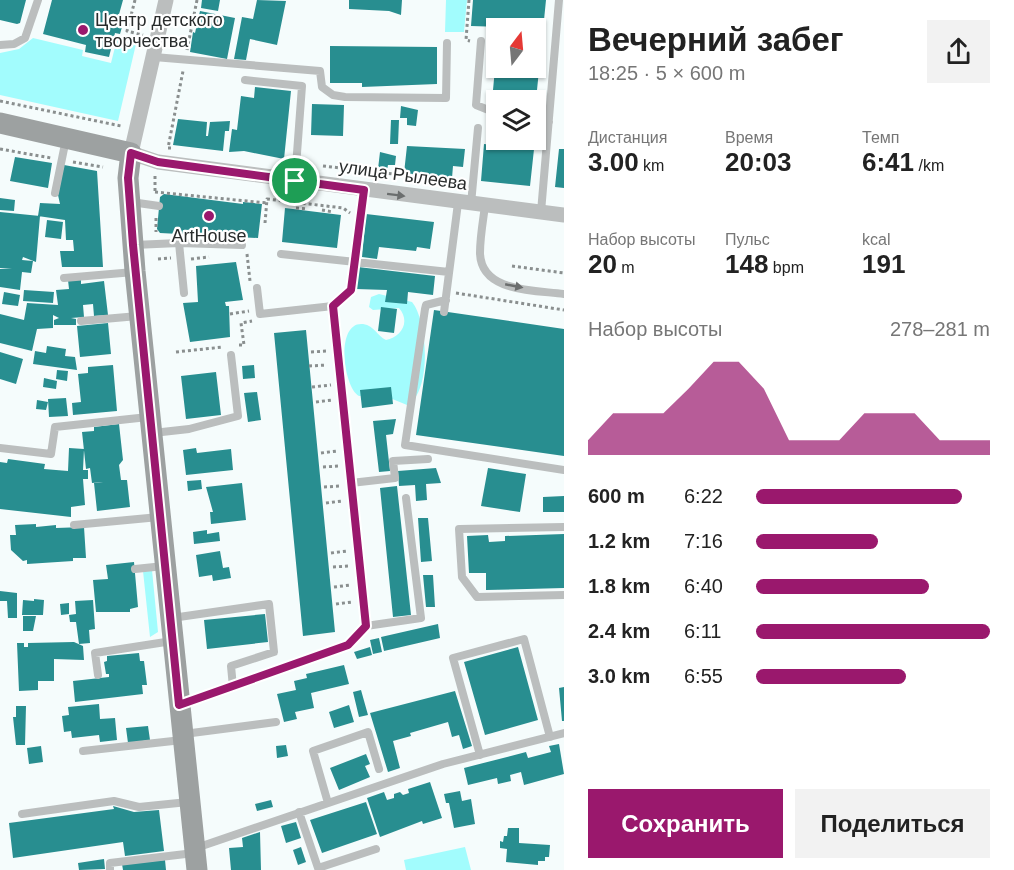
<!DOCTYPE html>
<html lang="ru">
<head>
<meta charset="utf-8">
<style>
	:root { --surface:#fff; --page:#f2f2f2; --text:#222; --muted:#767676; --accent:#9a186d }
	body { margin:0; font-family:Arial,sans-serif; background:var(--page); color:var(--text); height:100vh; display:flex; flex-direction:column; font-size:22px; white-space:nowrap }
	* { box-sizing:border-box; margin:0 }
	p { font-size:20px; color:var(--muted) }
	.icon { flex:none; width:33px; height:33px; fill:none; stroke:currentColor; stroke-width:2; stroke-linecap:round; stroke-linejoin:round }
	.map { position:relative; flex:1; overflow:hidden }
	.sheet { display:flex; flex-direction:column; background:var(--surface); width:450px }
	.sheet>* { flex:none }
	.needle { width:39px; rotate:16deg }
	.fabs { position:absolute; left:486px; top:18px; display:grid; gap:12px }
	.fabs a { display:grid; place-items:center; width:60px; height:60px; border-radius:0px; background:var(--surface); box-shadow:0 2px 4px #0004; font-size:30px }
	.pin { position:absolute; display:grid; place-items:center; width:51px; height:51px; color:#fff; margin:-26px; border:3px solid #fff; border-radius:50%; box-shadow:0 2px 6px #0007 }
	.round { display:grid; place-items:center; flex:none; width:63px; height:63px; border-radius:0px; background:var(--page) }
	.summary { display:flex; align-items:center; justify-content:space-between; height:102px; padding:0 24px }
	h1 { font-size:33px; font-weight:700; line-height:45px }
	.stats { display:grid; grid-template-columns:repeat(3,1fr); gap:9px; height:102px; padding:6px 24px }
	.stats div { display:grid; align-content:center }
	.stats b { font-size:26px; font-weight:700 }
	.stats small { font-size:16px; font-weight:400 }
	.stats p { font-size:16px }
	.chart { height:168px; padding:12px 24px }
	.chart p { display:flex; justify-content:space-between }
	.chart svg { width:100%; height:108px; margin-top:6px; fill:var(--accent); opacity:.7 }
	.button { display:flex; gap:12px; margin-top:auto; padding:12px 24px }
	.button a { flex:1; height:69px; border-radius:0px; background:var(--accent); color:#fff; font-size:24px; font-weight:700; line-height:69px; text-align:center }
	.button a+a { background:var(--page); color:var(--text) }
	ul { padding:0 24px; list-style:none; font-size:20px }
	li { display:grid; grid-template-columns:96px 72px 1fr; align-items:center; height:45px }
	li i { height:15px; border-radius:8px; background:var(--accent) }
	main { display:flex; flex:1; min-height:0 }
	.map>svg:first-child { display:block }
	.green { fill:#a2fcfd }
	.building { fill:#288e90 }
	.lines { fill:none; stroke-linecap:round; stroke-linejoin:round }
	.path { stroke:#8a8f8f; stroke-width:3; stroke-dasharray:3 3; stroke-linecap:butt }
	.service { stroke:#bbbebe; stroke-width:8 }
	.minor { stroke:#bbbebe; stroke-width:15 }
	.secondary { stroke:#9da1a1; stroke-width:21 }
	.oneway { fill:#6b6e6e }
	.route-casing { stroke:#fff; stroke-width:12 }
	.route { stroke:#9a186d; stroke-width:8 }
	.poi-dot { fill:#9a186d; stroke:#fff; stroke-width:2 }
	.labels { text-anchor:middle; stroke-width:4.5; stroke-linejoin:round; paint-order:stroke }
	.poi-label { font-size:18px; fill:#292c2c; stroke:#fff; text-anchor:start }
	.street-label { font-size:18px; fill:#292c2c; stroke:#fff }
</style>
</head>
<body>
<main>
<div class="map">
<svg width="564" height="870" viewBox="0 0 564 870">
	<rect width="100%" height="100%" fill="#f5fcfc"/>
	<path class="green" d="M 446,0 L 467,0 L 464,32 L 445,32 Z
		M 33,38 L 83,50 L 82,56 L 111,63 L 117,39 L 136,44 L 118,121 L 0,95 L 0,53 L 19,49 Z
		M 379,294 L 412,302 C 428,321 432,393 407,405 L 385,396 L 359,396 C 343,387 335,321 363,324 C 375,326 377,336 386,340 C 401,337 411,322 399,308 L 373,310 L 369,307 L 371,297 Z
		M 152,570 L 158,632 L 150,637 L 143,571 Z
		M 465,847 L 471,870 L 406,870 L 404,860 Z"/>
	<path class="building" d="M 0,0 L 26,0 L 20,23 L 17,24 L 0,20 Z
		M 52,0 L 123,0 L 118,18 L 124,20 L 120,34 L 115,33 L 109,57 L 85,52 L 86,45 L 43,34 Z
		M 202,0 L 220,0 L 218,11 L 201,8 Z
		M 257,0 L 286,1 L 277,45 L 250,39 L 246,60 L 234,59 L 242,17 L 253,19 Z
		M 349,0 L 402,0 L 401,15 L 389,11 L 349,9 Z
		M 473,0 L 546,0 L 536,100 L 492,101 L 495,68 L 536,68 L 536,28 L 471,26 Z
		M 200,11 L 235,18 L 227,59 L 190,52 L 193,32 L 195,33 Z
		M 330,46 L 437,47 L 437,84 L 362,87 L 362,83 L 330,83 Z
		M 255,87 L 291,91 L 284,159 L 244,151 L 229,152 L 232,129 L 237,130 L 241,96 L 254,98 Z
		M 312,104 L 344,105 L 343,136 L 311,135 Z
		M 401,106 L 418,110 L 416,126 L 407,125 L 407,118 L 400,118 Z
		M 178,119 L 207,122 L 206,136 L 208,136 L 210,122 L 230,121 L 229,131 L 225,131 L 223,151 L 173,145 Z
		M 391,120 L 399,120 L 398,144 L 390,144 Z
		M 504,140 L 535,140 L 530,186 L 481,181 L 484,144 L 504,146 Z
		M 407,146 L 465,149 L 463,167 L 453,166 L 452,178 L 404,173 Z
		M 559,149 L 564,149 L 564,188 L 555,187 Z
		M 380,152 L 396,156 L 395,165 L 388,165 L 387,170 L 378,169 Z
		M 15,157 L 52,163 L 48,188 L 10,181 Z
		M 64,165 L 97,171 L 103,267 L 62,267 L 60,251 L 74,251 L 73,240 L 66,240 L 65,220 L 38,216 L 40,203 L 60,204 L 58,195 Z
		M 164,194 L 243,204 L 243,202 L 262,204 L 258,238 L 160,233 L 157,229 L 160,197 Z
		M 0,198 L 15,200 L 14,211 L 0,210 Z
		M 285,208 L 341,215 L 337,248 L 282,242 Z
		M 0,212 L 40,216 L 36,262 L 23,257 L 22,260 L 33,261 L 31,273 L 22,272 L 20,290 L 0,287 L 0,269 L 12,269 L 0,268 Z
		M 366,214 L 434,222 L 430,249 L 417,247 L 416,251 L 379,247 L 377,259 L 362,257 Z
		M 47,220 L 63,222 L 61,239 L 45,237 Z
		M 236,262 L 243,300 L 225,302 L 226,306 L 229,306 L 230,337 L 190,342 L 183,303 L 198,302 L 196,266 Z
		M 358,267 L 435,276 L 433,295 L 408,292 L 407,304 L 385,302 L 387,290 L 356,289 Z
		M 81,279 L 81,284 L 104,281 L 108,315 L 94,316 L 93,304 L 83,305 L 84,317 L 71,318 L 76,319 L 76,325 L 54,325 L 54,320 L 59,318 L 53,315 L 53,328 L 37,329 L 32,351 L 0,343 L 0,314 L 24,320 L 27,303 L 58,305 L 56,290 L 69,289 L 68,280 Z
		M 24,290 L 54,292 L 53,303 L 23,301 Z
		M 4,292 L 20,295 L 18,306 L 2,304 Z
		M 381,307 L 397,309 L 394,333 L 378,331 Z
		M 434,310 L 564,329 L 564,456 L 416,435 Z
		M 108,323 L 111,354 L 80,357 L 77,326 Z
		M 306,330 L 335,632 L 303,636 L 274,333 Z
		M 47,346 L 66,349 L 65,356 L 75,357 L 77,370 L 33,364 L 35,351 L 46,353 Z
		M 0,352 L 23,359 L 16,384 L 0,379 Z
		M 113,365 L 117,411 L 73,415 L 72,403 L 81,402 L 78,374 L 88,373 L 88,367 Z
		M 254,365 L 255,378 L 243,379 L 242,366 Z
		M 57,370 L 68,371 L 67,381 L 56,379 Z
		M 216,372 L 221,415 L 186,419 L 181,376 Z
		M 44,378 L 57,381 L 56,389 L 43,387 Z
		M 391,387 L 393,404 L 362,408 L 360,390 Z
		M 257,392 L 261,420 L 248,422 L 244,393 Z
		M 66,398 L 68,416 L 49,417 L 48,399 Z
		M 37,400 L 48,402 L 46,410 L 36,409 Z
		M 396,419 L 393,434 L 386,435 L 390,471 L 379,472 L 373,421 Z
		M 119,424 L 123,460 L 119,465 L 121,480 L 127,480 L 130,507 L 97,511 L 94,483 L 103,482 L 92,483 L 90,468 L 86,469 L 82,432 L 94,431 L 94,427 Z
		M 69,448 L 84,449 L 83,470 L 88,470 L 88,479 L 83,479 L 85,505 L 71,507 L 71,517 L 0,509 L 0,462 L 7,463 L 8,459 L 45,464 L 44,469 L 68,471 Z
		M 196,448 L 197,453 L 231,449 L 233,470 L 186,475 L 183,450 Z
		M 436,468 L 441,483 L 426,484 L 427,500 L 416,501 L 415,485 L 399,486 L 398,471 Z
		M 488,468 L 526,474 L 520,512 L 481,506 Z
		M 201,480 L 202,489 L 188,491 L 187,481 Z
		M 242,483 L 246,520 L 211,524 L 210,512 L 213,512 L 206,487 Z
		M 397,486 L 411,615 L 393,617 L 380,488 Z
		M 564,496 L 564,512 L 543,512 L 543,497 Z
		M 418,518 L 428,518 L 432,561 L 421,562 Z
		M 36,524 L 36,527 L 56,525 L 56,528 L 84,527 L 86,558 L 73,558 L 73,561 L 27,564 L 27,560 L 23,561 L 11,550 L 10,535 L 16,535 L 15,525 Z
		M 207,530 L 207,534 L 219,532 L 220,541 L 194,544 L 193,532 Z
		M 564,534 L 564,588 L 486,590 L 486,573 L 469,573 L 467,536 L 488,535 L 489,542 L 505,541 L 505,536 Z
		M 220,551 L 223,568 L 229,567 L 231,578 L 213,581 L 212,575 L 199,577 L 196,555 Z
		M 134,562 L 138,607 L 130,609 L 130,612 L 96,612 L 93,580 L 108,579 L 106,565 Z
		M 423,575 L 433,575 L 435,607 L 426,607 Z
		M 0,591 L 17,593 L 17,618 L 8,618 L 7,601 L 0,601 Z
		M 34,599 L 44,600 L 43,615 L 22,615 L 23,600 L 34,601 Z
		M 93,600 L 95,629 L 89,630 L 90,643 L 79,644 L 76,622 L 70,622 L 69,615 L 76,614 L 75,601 Z
		M 69,603 L 69,614 L 61,615 L 60,604 Z
		M 265,614 L 268,642 L 207,649 L 204,620 Z
		M 23,616 L 36,616 L 33,631 L 23,631 Z
		M 438,624 L 440,638 L 384,651 L 381,637 Z
		M 379,638 L 382,652 L 373,654 L 370,640 Z
		M 74,642 L 83,646 L 84,660 L 54,659 L 54,681 L 38,681 L 38,690 L 19,691 L 17,643 L 24,643 L 24,647 L 28,647 L 28,643 Z
		M 370,647 L 372,655 L 357,659 L 354,652 Z
		M 518,647 L 538,720 L 485,735 L 464,662 Z
		M 139,653 L 140,661 L 144,661 L 147,685 L 142,685 L 143,694 L 75,702 L 73,681 L 109,677 L 109,674 L 106,674 L 104,662 L 107,661 L 107,656 Z
		M 344,665 L 349,684 L 311,693 L 314,708 L 295,712 L 297,719 L 284,722 L 277,694 L 296,690 L 294,681 L 307,678 L 306,674 Z
		M 564,687 L 564,721 L 562,721 L 559,688 Z
		M 361,690 L 368,715 L 359,717 L 353,692 Z
		M 455,691 L 472,746 L 463,749 L 459,735 L 452,737 L 448,722 L 410,733 L 411,736 L 393,741 L 400,768 L 388,772 L 370,713 Z
		M 99,704 L 100,719 L 115,718 L 117,740 L 100,742 L 99,735 L 72,738 L 71,731 L 64,732 L 62,716 L 69,715 L 68,707 Z
		M 349,705 L 354,722 L 334,728 L 329,712 Z
		M 16,706 L 26,706 L 25,745 L 16,745 L 13,717 L 16,717 Z
		M 148,726 L 150,740 L 128,743 L 126,728 Z
		M 559,744 L 564,774 L 524,785 L 521,772 L 510,775 L 511,781 L 498,784 L 497,778 L 468,785 L 464,768 L 526,752 L 528,758 L 551,752 L 549,746 Z
		M 286,745 L 288,756 L 277,758 L 276,746 Z
		M 41,746 L 43,762 L 29,764 L 27,748 Z
		M 366,754 L 370,764 L 365,766 L 370,777 L 339,790 L 330,768 Z
		M 430,782 L 442,818 L 423,824 L 422,821 L 380,837 L 367,798 L 384,792 L 387,800 L 394,798 L 394,794 L 400,792 L 403,795 L 409,793 L 408,789 Z
		M 460,791 L 462,801 L 471,799 L 475,824 L 454,828 L 449,803 L 446,803 L 444,794 Z
		M 271,800 L 273,807 L 257,811 L 255,804 Z
		M 366,802 L 377,834 L 322,853 L 310,820 Z
		M 113,806 L 134,812 L 159,810 L 164,851 L 125,856 L 123,842 L 13,858 L 9,823 L 114,809 Z
		M 296,822 L 301,838 L 286,843 L 281,826 Z
		M 508,828 L 519,828 L 519,843 L 550,845 L 549,857 L 545,857 L 545,861 L 538,861 L 538,865 L 506,862 L 507,849 L 500,848 L 500,841 L 503,842 L 504,836 L 507,836 Z
		M 260,832 L 261,870 L 231,870 L 229,848 L 243,847 L 242,838 Z
		M 301,847 L 306,862 L 298,865 L 293,850 Z
		M 104,859 L 105,869 L 79,870 L 78,863 Z
		M 165,860 L 166,870 L 123,870 L 122,864 Z"/>
	<g class="lines">
		<path class="path" d="M 135,0 L 127,31 L 143,35
			M 469,0 L 466,40 L 470,41
			M 494,44 L 495,31
			M 187,50 L 197,0
			M 0,101 L 121,126
			M 171,148 L 168,148 L 183,71
			M 0,149 L 51,158
			M 73,162 L 103,167
			M 323,166 L 463,182
			M 155,176 L 155,193
			M 155,192 L 267,203
			M 296,208 L 307,209
			M 322,210 L 333,212
			M 156,218 L 156,232
			M 265,223 L 267,199 L 343,208 L 350,213
			M 247,254 L 250,281
			M 158,259 L 171,258
			M 191,259 L 209,257
			M 512,266 L 564,273
			M 456,293 L 564,310
			M 230,314 L 249,311
			M 239,345 L 244,345 L 241,323 L 252,321
			M 176,352 L 223,347
			M 311,352 L 327,351
			M 309,366 L 327,365
			M 312,387 L 331,385
			M 316,402 L 332,400
			M 321,453 L 337,451
			M 323,467 L 339,466
			M 324,487 L 341,486
			M 326,503 L 342,501
			M 331,553 L 347,551
			M 333,567 L 349,566
			M 334,587 L 351,585
			M 336,604 L 352,602"/>
		<path class="service" d="M 481,41 L 476,105 L 496,113
			M 0,45 L 14,44 L 25,38 L 38,0
			M 154,57 L 320,71 L 322,87 L 333,95 L 345,97 L 446,98 L 447,43
			M 245,80 L 302,86 L 295,180
			M 536,121 L 549,122
			M 55,193 L 66,139
			M 131,202 L 159,206
			M 471,204 L 478,128
			M 485,206 C 483,221 480,237 480,253 C 481,293 536,290 564,294
			M 541,212 L 559,0
			M 179,243 L 242,245
			M 134,245 L 179,243 L 184,293
			M 281,254 L 449,272
			M 64,278 L 134,272
			M 257,288 L 260,314 L 333,306 L 351,290 L 364,190
			M 446,300 L 426,305 L 425,309 L 405,445 L 564,470
			M 444,312 L 458,203
			M 81,321 L 138,316
			M 153,433 L 189,429 L 238,416 L 231,355
			M 0,448 L 51,454 L 55,427 L 148,417
			M 351,483 L 395,478 L 393,461 L 428,459
			M 74,525 L 159,517
			M 564,527 L 459,529 L 462,577 L 477,597 L 564,595
			M 135,569 L 164,566
			M 172,618 L 269,604 L 274,652 L 231,666 L 233,687
			M 366,626 L 421,618 L 406,498
			M 98,675 L 95,653 L 172,641
			M 181,704 L 348,645 L 366,626 L 333,306
			M 184,734 L 276,722
			M 83,751 L 182,740
			M 480,755 L 453,658 L 524,639 L 550,737
			M 328,803 L 313,751 L 368,732 L 379,769
			M 299,812 L 318,868 L 376,849
			M 22,814 L 114,801 L 139,807 L 188,802
			M 196,848 L 443,764 L 564,733
			M 110,870 L 110,863 L 194,853"/>
		<path class="minor" d="M 166,0 L 131,153 L 158,162 L 564,215"/>
		<path class="secondary" d="M 0,123 L 131,153 L 128,178 L 135,271 L 197,870"/>
	</g>
	<defs><path id="oneway-solid" d="M-6-.8H1V-3.2L6.5 0L1 3.2V.8H-6Z" transform="scale(1.5)"/></defs>
	<g class="oneway">
		<use href="#oneway-solid" transform="translate(396 195) rotate(7)"/>
		<use href="#oneway-solid" transform="translate(514 286) rotate(11)"/>
	</g>
	<g class="lines">
		<g class="route-casing">
			<path id="route" d="M 131,153 L 158,162 L 364,190 L 351,290 L 333,306 L 366,626 L 348,645 L 179,705 L 133,245 L 128,178 Z"/>
		</g>
		<use href="#route" class="route"/>
	</g>
	<g class="poi-dot">
		<circle cx="83" cy="30" r="6"/>
		<circle cx="209" cy="216" r="6"/>
	</g>
	<g class="labels">
		<g class="poi-label">
			<text x="95" y="26">Центр детского<tspan x="95" dy="21">творчества</tspan></text>
			<text x="209" y="242" text-anchor="middle">ArtHouse</text>
		</g>
		<g class="street-label">
			<text transform="translate(403 175) rotate(8)" y="6">улица Рылеева</text>
		</g>
	</g>
</svg>
<div class="fabs">
<a><svg class="needle" viewBox="-14 -14 28 28"><path d="M0-13l5 13h-10z" fill="#e53935"/><path d="M0 13l5-13h-10z" fill="#767676"/></svg></a>
<a><svg class="icon" aria-label="layers" viewBox="0 0 24 24"><path d="M12 4l9 5-9 5-9-5zM3 14l9 5 9-5"/></svg></a>
</div>
<div class="pin" style="left:295px;top:181px;background:#1e9e55"><svg class="icon" aria-label="arrive" viewBox="0 0 24 24"><path d="M6 21V4h12l-3 4 3 4H6"/></svg></div>
</div>
<section class="sheet">
<div class="summary"><div><h1>Вечерний забег</h1><p>18:25 · 5 × 600 m</p></div><a class="round"><svg class="icon" aria-label="share" viewBox="0 0 24 24"><path d="M12 15V3M7 8l5-5 5 5M5 13v7h14v-7"/></svg></a></div>
<div class="stats">
<div><p>Дистанция</p><b>3.00<small> km</small></b></div>
<div><p>Время</p><b>20:03</b></div>
<div><p>Темп</p><b>6:41<small> /km</small></b></div>
</div>
<div class="stats">
<div><p>Набор высоты</p><b>20<small> m</small></b></div>
<div><p>Пульс</p><b>148<small> bpm</small></b></div>
<div><p>kcal</p><b>191</b></div>
</div>
<div class="chart"><p><span>Набор высоты</span>278–281 m</p>
<svg viewBox="0 0 160 44" preserveAspectRatio="none"><path d="M0 44V38L10 27L20 27L30 27L40 17L50 6L60 6L70 17L80 38L90 38L100 38L110 27L120 27L130 27L140 38L150 38L160 38V44z"/></svg>
</div>
<ul>
<li><b>600 m</b>6:22<i style="width:88%"></i></li>
<li><b>1.2 km</b>7:16<i style="width:52%"></i></li>
<li><b>1.8 km</b>6:40<i style="width:74%"></i></li>
<li><b>2.4 km</b>6:11<i style="width:100%"></i></li>
<li><b>3.0 km</b>6:55<i style="width:64%"></i></li>
</ul>
<div class="button"><a>Сохранить</a><a>Поделиться</a></div>
</section>
</main>
</body>
</html>
